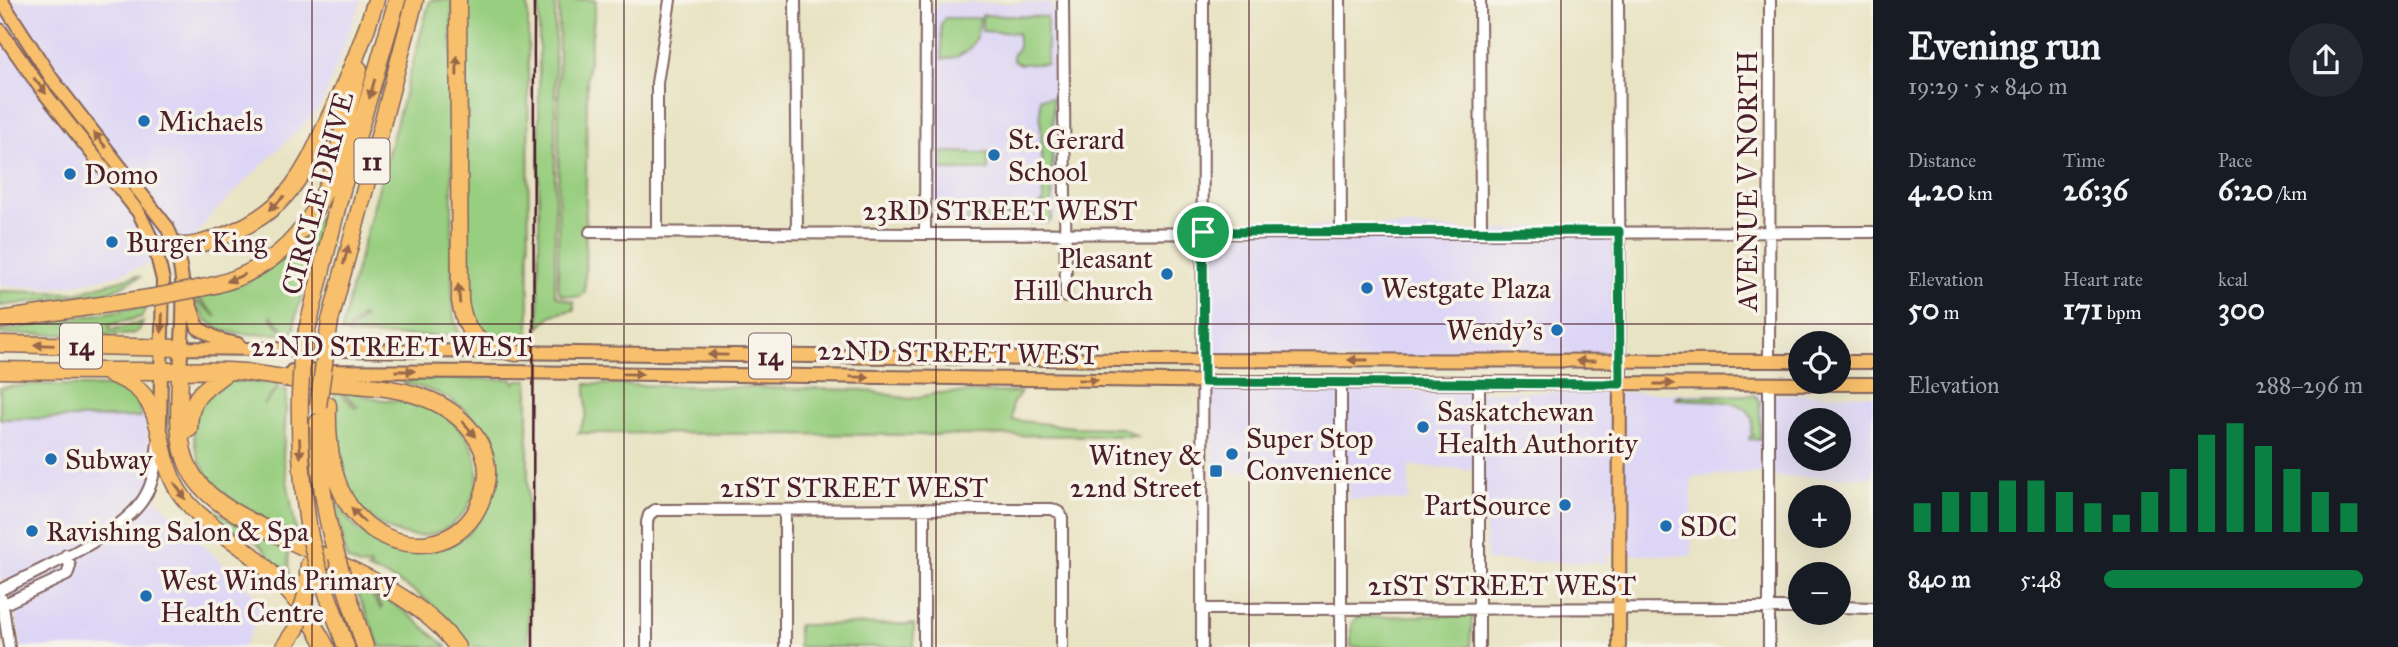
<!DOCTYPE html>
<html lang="en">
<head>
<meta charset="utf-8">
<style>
	:root { --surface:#171b24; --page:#242831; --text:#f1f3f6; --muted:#9ea1a6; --accent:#0b8043 }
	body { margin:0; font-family:"IM FELL Great Primer",serif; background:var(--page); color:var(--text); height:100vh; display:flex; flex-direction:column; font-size:26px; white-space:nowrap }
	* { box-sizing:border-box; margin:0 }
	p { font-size:23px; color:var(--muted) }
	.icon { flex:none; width:38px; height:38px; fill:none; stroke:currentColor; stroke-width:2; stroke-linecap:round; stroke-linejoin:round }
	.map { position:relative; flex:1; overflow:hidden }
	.sheet { display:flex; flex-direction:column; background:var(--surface); width:525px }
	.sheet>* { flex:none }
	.buttons { position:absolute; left:1788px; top:331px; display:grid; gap:14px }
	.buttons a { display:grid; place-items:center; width:63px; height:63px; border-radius:50%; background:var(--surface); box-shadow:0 7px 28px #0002; font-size:35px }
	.pin { position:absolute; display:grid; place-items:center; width:60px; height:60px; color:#fff; margin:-30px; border:4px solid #fff; border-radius:50%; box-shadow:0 2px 7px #0007 }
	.round { display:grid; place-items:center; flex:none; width:74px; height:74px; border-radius:37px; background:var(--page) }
	.head { display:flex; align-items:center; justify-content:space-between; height:119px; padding:0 35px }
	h1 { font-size:38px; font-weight:700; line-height:52px }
	.stats { display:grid; grid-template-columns:repeat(3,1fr); gap:10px; height:119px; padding:7px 35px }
	.stats div { display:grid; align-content:center }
	.stats b { font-size:30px; font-weight:700 }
	.stats small { font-size:19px; font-weight:400 }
	.stats p { font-size:19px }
	.chart { height:196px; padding:14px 35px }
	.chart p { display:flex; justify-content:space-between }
	.chart svg { width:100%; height:126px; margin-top:7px; stroke:var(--accent); stroke-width:6 }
	ul { padding:0 35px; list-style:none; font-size:23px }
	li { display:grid; grid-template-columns:112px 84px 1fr; align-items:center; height:52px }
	li i { height:18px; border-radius:9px; background:var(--accent) }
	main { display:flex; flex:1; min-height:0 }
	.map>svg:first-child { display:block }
	.built { fill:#ddd5f6; fill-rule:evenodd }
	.green { fill:#98ce7f; stroke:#717655; stroke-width:2 }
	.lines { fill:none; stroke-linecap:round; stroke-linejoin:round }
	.minor-casing { stroke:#816460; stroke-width:14 }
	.major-casing { stroke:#816460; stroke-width:16 }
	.highway-casing { stroke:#816460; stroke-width:19 }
	.minor { stroke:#fff; stroke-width:10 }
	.major { stroke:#f8bf6c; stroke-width:12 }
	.highway { stroke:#f8bf6c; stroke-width:16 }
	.rail { stroke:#4a1f2b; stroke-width:2.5 }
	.highway-bridge-casing { stroke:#816460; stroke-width:19; stroke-linecap:butt }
	.highway-bridge { stroke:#f8bf6c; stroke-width:16 }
	.oneway { fill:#986748 }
	.route-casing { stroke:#fff; stroke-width:14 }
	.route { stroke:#0b8043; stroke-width:9 }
	.grid { fill:none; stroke:#4a1f2b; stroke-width:2; stroke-opacity:0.55 }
	.poi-dot { fill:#1f6fb2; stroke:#f7f3e8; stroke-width:2.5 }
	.labels { text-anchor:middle; stroke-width:7; stroke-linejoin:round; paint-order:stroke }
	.shield { fill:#f7f3e8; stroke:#7e5f64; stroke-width:2 }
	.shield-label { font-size:26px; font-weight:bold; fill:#4a1f2b }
	.poi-label { font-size:28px; fill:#4a1f2b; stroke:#f7f3e8; text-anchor:start }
	.street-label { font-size:28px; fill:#4a1f2b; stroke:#f7f3e8 }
</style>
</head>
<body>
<main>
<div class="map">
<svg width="1873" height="647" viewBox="0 0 1873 647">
	<rect width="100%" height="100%" fill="#f7f3e8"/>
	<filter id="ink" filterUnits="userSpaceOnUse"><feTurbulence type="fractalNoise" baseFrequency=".0143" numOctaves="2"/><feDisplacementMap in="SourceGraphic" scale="14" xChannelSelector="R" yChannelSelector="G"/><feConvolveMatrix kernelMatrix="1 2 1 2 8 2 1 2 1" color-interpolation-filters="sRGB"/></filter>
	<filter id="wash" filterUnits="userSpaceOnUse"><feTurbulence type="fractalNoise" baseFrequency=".00686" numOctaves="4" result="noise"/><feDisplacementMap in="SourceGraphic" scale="28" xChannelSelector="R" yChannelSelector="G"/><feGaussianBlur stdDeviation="1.57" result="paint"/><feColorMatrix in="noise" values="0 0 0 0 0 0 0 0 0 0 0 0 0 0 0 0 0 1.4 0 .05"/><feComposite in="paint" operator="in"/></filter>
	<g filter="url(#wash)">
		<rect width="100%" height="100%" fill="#e8e3c3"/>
		<path class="built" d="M 0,0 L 362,0 L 324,99 L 317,111 L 212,214 L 190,243 L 148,264 L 114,276 L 54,288 L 0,286 Z
			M 940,3 L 1049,3 L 1055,11 L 1056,217 L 1049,224 L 938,224 L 933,220 L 932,12 Z
			M 1271,226 L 1411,226 L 1481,232 L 1549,226 L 1619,231 L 1620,361 L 1203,360 L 1203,232 Z
			M 1213,389 L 1873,395 L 1873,477 L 1776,477 L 1761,472 L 1692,477 L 1692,556 L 1608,554 L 1605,563 L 1487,561 L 1483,470 L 1409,466 L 1409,501 L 1348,499 L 1348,473 L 1213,472 ZM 1801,420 L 1839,420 L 1839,458 L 1801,458 Z
			M 0,403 L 144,404 L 154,497 L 261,601 L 255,625 L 243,647 L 22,647 L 8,578 L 0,582 Z"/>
		<path class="green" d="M 430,0 L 452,0 L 452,286 L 454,318 L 460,337 L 347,335 L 364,318 L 362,316 L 345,333 L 341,333 L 351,289 Z
			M 465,0 L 528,0 L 529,340 C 509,339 489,339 475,323 L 472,325 L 468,307 Z
			M 539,0 L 555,0 L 555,293 L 558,297 L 574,302 L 574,310 L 552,315 L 539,328 Z
			M 559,0 L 596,0 L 587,78 L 585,292 L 580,297 L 562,295 L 559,292 L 558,287 Z
			M 982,15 L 1047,17 L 1047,64 L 1020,64 L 1013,60 L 1013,54 L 1018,49 L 1018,33 L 982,31 Z
			M 945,18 L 980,18 C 978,43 968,58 942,59 L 941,23 Z
			M 1040,98 L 1053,98 L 1052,219 L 1047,223 L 967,223 L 967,216 L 1040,216 L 1040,204 L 1043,204 Z
			M 943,152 L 988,153 L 988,170 L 943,170 Z
			M 325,209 L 295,320 L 294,333 L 287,332 L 271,316 L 270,317 L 285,334 C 248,333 208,342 195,299 L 217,317 L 196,295 L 249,281 L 290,254 Z
			M 135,276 L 140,277 L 111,291 L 0,306 L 0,291 L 75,293 Z
			M 146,306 L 142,317 L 109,325 L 111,330 L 143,322 L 139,330 L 132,334 L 119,335 L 0,334 L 0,331 Z
			M 414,379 L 513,379 L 514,383 L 518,380 L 528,380 L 528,647 L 468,647 C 446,609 408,582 366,569 L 371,568 L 370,565 L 359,566 L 346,559 L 334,493 C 340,503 345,517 353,525 C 363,535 378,541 391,546 C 486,580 534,446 449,399 C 434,390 419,387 403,383 Z
			M 227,381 L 278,383 L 278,387 L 263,405 L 278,389 L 287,390 L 283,457 L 297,537 C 252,514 189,486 194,425 C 196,400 204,392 227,381 Z
			M 36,384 L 111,387 L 138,396 L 141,417 L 0,419 L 0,388 Z
			M 586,384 L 864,390 L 910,399 L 939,393 L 1021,392 L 1012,404 L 1012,420 L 1073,427 L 1122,428 L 1136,436 L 578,433 L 586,416 Z
			M 341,390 C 354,391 365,396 378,399 C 392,402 406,399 420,404 C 527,443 466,568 386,528 C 366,518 353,501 345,481 L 346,477 L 336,429 L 334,406 L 338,407 L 334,404 L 335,391 L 339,391 L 355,408 L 357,406 Z
			M 1755,395 L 1760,402 L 1760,440 L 1749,439 L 1750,436 L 1754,435 L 1751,433 C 1764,390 1694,404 1675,398 L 1675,396 Z
			M 166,397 L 168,397 C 169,414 168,430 171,446 C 183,508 246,527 296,550 L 288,552 L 290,584 C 280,571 261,542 247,535 C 240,531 230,530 222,525 C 175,495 165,449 166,397 Z
			M 352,580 L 365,586 L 381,609 L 382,607 L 370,588 L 407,613 L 447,647 L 380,647 Z
			M 1472,615 L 1470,647 L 1351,647 L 1351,624 L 1357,617 Z
			M 914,624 L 914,647 L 798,647 L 798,625 Z"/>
	</g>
	<g filter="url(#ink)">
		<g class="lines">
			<g class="minor-casing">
				<path id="minor" d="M 795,0 L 797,233
					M 1063,0 L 1066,297
					M 1340,0 L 1341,231
					M 1480,0 L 1481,232
					M 1618,0 L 1620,361
					M 590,232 L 925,234 L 1873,232
					M 657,233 L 657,83 L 670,0
					M 925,234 L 926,0
					M 1769,361 L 1770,0
					M 1479,383 L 1479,647
					M 1769,384 L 1769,647
					M 924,509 L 924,647
					M 785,510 L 785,647
					M 0,590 C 39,570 122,535 144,498 C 155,481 156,460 158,441
					M 2,599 L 9,647
					M 0,606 L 67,575 L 70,566 L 66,555
					M 1839,607 L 1873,608
					M 1202,609 L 1801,608
					M 647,647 L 647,522 L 649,515 L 655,510 L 1052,509 L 1060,513 L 1062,518 L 1062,647
					M 1202,647 L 1203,0
					M 1341,647 L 1341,383"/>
			</g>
			<g class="major-casing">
				<path id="major" d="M 1,0 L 52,79 L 167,227 C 190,274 183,320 180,371
					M 0,30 L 39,86 L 139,213 L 154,244 L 163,280 L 160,423
					M 188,298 L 198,328 L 220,340 L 238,344
					M 181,348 L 1122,360 L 1801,361
					M 1839,362 L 1873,362
					M 292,371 L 506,372 L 1241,382 L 1873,384
					M 1619,647 L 1620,361"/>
			</g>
			<g class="highway-casing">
				<path id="highway" d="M 458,0 L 460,301 C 466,338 481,346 516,353
					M 176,246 C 193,247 207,242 223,236 C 244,228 262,218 278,203 C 302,180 315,150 328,120 C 347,81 363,42 376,0
					M 201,288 C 266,276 307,238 331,177 L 359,69
					M 0,320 L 149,298
					M 330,321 L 415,0
					M 307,330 L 339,200 L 397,0
					M 0,344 L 181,348
					M 0,370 C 53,371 106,371 159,371 C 187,371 216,369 244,372 C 265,375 286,379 307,381 C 345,385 386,384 422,397 C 460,410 496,446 485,488 C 469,558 388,560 350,507 C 330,478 327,438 328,405
					M 180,371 C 180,402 175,436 188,466 C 203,500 242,517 274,533 C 332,562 420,593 457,647
					M 109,374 C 175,394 149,451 182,496 C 201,521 228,536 252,555 C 282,581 308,612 326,647
					M 300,395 C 299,443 302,490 310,537
					M 318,422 C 318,468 324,513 337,557
					M 189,429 C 189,397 203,390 227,372
					M 318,568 L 346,647
					M 343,579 L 365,647
					M 306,595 L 309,564
					M 284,647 L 296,629"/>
			</g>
			<use href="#minor" class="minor"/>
			<use href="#major" class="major"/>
			<use href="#highway" class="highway"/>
			<path class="rail" d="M 533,647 L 534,0"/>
			<g class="highway-bridge-casing">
				<path id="highway-bridge" d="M 149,298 L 201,288
					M 300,395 L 302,360 L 307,330
					M 318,406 L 330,321
					M 310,537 L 318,568
					M 337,557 L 343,579
					M 296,629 L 306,595"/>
			</g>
			<use href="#highway-bridge" class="highway-bridge"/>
		</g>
		<defs><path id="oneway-solid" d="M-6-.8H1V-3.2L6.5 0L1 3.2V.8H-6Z" transform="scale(1.75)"/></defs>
		<g class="oneway">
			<use href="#oneway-solid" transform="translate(457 66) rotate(-89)"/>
			<use href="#oneway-solid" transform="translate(40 86) rotate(52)"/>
			<use href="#oneway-solid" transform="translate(372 89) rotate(106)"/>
			<use href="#oneway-solid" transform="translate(100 140) rotate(-129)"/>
			<use href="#oneway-solid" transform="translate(277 203) rotate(136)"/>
			<use href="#oneway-solid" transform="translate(346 255) rotate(-75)"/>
			<use href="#oneway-solid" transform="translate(236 278) rotate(158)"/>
			<use href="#oneway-solid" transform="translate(459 294) rotate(-95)"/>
			<use href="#oneway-solid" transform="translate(162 323) rotate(92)"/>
			<use href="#oneway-solid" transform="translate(44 345) rotate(-178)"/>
			<use href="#oneway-solid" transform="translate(718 355) rotate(-179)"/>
			<use href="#oneway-solid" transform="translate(1358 360) rotate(-180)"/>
			<use href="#oneway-solid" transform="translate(1586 361) rotate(180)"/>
			<use href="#oneway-solid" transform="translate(405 371)"/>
			<use href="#oneway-solid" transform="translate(633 374) rotate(1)"/>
			<use href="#oneway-solid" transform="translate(860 377) rotate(1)"/>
			<use href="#oneway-solid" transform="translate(1088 380) rotate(1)"/>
			<use href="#oneway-solid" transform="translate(1664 384)"/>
			<use href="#oneway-solid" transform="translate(469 429) rotate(51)"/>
			<use href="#oneway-solid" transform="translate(300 448) rotate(87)"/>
			<use href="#oneway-solid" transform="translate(180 491) rotate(56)"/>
			<use href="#oneway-solid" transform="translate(358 515) rotate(-132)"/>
		</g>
	</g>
	<g class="lines" filter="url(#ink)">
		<g class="route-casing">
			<path id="route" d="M 1619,231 L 1620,384 L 1204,382 L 1203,232 Z"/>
		</g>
		<use href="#route" class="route"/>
	</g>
	<path class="grid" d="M 312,0 L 312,647M 624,0 L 624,647M 936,0 L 936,647M 1249,0 L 1249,647M 1561,0 L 1561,647M 0,324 L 1873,324"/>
	<g class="poi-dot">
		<circle cx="144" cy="121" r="7"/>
		<circle cx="994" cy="155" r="7"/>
		<circle cx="70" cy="174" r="7"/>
		<circle cx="112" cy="242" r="7"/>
		<circle cx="1167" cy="274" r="7"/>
		<circle cx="1367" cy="288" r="7"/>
		<circle cx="1557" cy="330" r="7"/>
		<circle cx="1423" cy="427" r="7"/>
		<circle cx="1232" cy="454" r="7"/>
		<circle cx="51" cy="459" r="7"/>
		<rect x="1209" y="464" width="14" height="14" rx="3.5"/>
		<circle cx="1565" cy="505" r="7"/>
		<circle cx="1666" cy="526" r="7"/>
		<circle cx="32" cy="531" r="7"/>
		<circle cx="146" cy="596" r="7"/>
	</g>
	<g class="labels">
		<g class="shield">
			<rect x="354.5" y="138.5" width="35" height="45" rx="5"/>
			<rect x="60" y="323.5" width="42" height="45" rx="5"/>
			<rect x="749" y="333.5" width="42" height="45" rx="5"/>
		</g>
		<g class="shield-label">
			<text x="372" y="170">11</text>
			<text x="81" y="355">14</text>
			<text x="770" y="365">14</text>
		</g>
		<g class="poi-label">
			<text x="158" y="131">Michaels</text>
			<text x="1008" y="149">St. Gerard<tspan x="1008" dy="32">School</tspan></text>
			<text x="84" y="184">Domo</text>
			<text x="126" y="252">Burger King</text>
			<text x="1153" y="268" text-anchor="end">Pleasant<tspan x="1153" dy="32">Hill Church</tspan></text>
			<text x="1381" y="298">Westgate Plaza</text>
			<text x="1543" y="340" text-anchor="end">Wendy's</text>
			<text x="1437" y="421">Saskatchewan<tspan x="1437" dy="32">Health Authority</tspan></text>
			<text x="1246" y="448">Super Stop<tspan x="1246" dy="32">Convenience</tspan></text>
			<text x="1202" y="465" text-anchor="end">Witney &amp;<tspan x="1202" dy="32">22nd Street</tspan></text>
			<text x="65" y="469">Subway</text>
			<text x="1551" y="515" text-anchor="end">PartSource</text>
			<text x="1680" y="536">SDC</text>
			<text x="46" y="541">Ravishing Salon &amp; Spa</text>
			<text x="160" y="590">West Winds Primary<tspan x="160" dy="32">Health Centre</tspan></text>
		</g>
		<g class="street-label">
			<text transform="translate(1747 181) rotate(-90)" y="10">AVENUE V NORTH</text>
			<text transform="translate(317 193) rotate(-75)" y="10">CIRCLE DRIVE</text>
			<text x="1000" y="220">23RD STREET WEST</text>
			<text x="391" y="356">22ND STREET WEST</text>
			<text transform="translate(958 352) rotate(1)" y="10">22ND STREET WEST</text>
			<text x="854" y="497">21ST STREET WEST</text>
			<text x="1502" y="595">21ST STREET WEST</text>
		</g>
	</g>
</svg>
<div class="buttons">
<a><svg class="icon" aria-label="locate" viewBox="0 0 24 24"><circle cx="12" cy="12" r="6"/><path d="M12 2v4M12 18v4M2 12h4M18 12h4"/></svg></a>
<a><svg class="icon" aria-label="layers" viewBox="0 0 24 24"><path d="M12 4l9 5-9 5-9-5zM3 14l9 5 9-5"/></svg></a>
<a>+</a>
<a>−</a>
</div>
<div class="pin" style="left:1203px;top:232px;background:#1e9e55"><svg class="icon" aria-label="arrive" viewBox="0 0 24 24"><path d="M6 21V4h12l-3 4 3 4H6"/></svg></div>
</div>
<section class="sheet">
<div class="head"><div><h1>Evening run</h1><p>19:29 · 5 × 840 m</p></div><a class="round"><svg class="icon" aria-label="share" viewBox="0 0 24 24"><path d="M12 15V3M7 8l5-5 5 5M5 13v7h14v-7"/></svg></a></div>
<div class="stats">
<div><p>Distance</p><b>4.20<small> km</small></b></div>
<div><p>Time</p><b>26:36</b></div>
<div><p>Pace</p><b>6:20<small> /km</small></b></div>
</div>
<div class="stats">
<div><p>Elevation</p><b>50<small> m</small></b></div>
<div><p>Heart rate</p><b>171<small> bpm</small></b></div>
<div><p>kcal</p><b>300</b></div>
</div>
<div class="chart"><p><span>Elevation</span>288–296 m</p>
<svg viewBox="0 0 160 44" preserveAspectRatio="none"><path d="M5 44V34M15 44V30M25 44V30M35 44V26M45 44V26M55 44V30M65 44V34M75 44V38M85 44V30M95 44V22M105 44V10M115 44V6M125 44V14M135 44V22M145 44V30M155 44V34"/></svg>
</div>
<ul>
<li><b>840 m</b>5:48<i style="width:100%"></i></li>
</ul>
</section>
</main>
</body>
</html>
